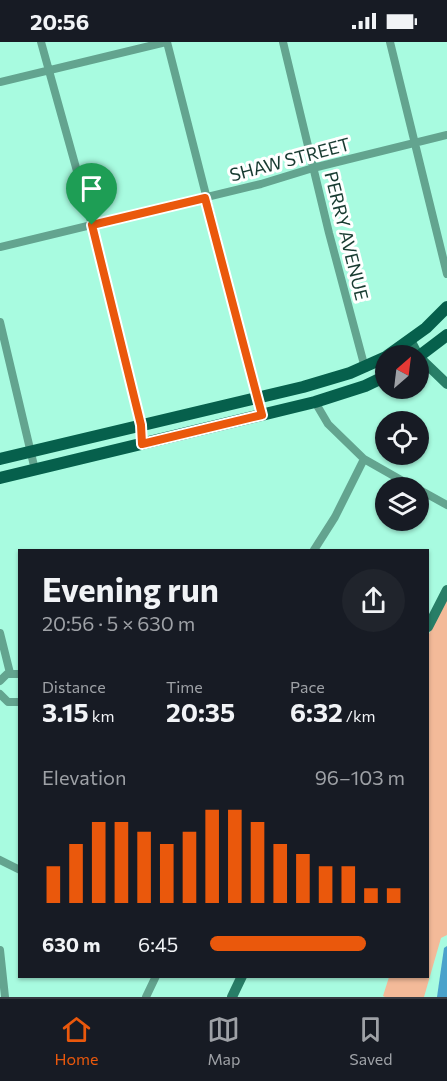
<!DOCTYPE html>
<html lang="en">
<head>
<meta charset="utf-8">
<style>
	:root { --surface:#171b24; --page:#20242c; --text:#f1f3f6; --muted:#9ea1a6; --line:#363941; --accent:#ea580c }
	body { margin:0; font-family:Commissioner,sans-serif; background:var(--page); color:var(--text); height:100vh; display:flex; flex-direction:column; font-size:22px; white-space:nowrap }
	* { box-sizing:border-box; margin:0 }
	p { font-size:20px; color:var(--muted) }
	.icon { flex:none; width:33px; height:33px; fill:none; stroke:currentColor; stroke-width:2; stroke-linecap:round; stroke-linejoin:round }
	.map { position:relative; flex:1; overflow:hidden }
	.panel { position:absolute; left:18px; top:507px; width:411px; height:429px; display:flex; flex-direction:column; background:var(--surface); border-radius:0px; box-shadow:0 2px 4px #0004 }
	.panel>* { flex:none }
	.needle { width:39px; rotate:28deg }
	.controls { position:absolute; left:375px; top:303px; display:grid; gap:12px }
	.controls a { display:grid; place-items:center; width:54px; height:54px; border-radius:50%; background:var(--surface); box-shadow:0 2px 4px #0004; font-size:30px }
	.pin { position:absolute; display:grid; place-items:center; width:51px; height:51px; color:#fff; margin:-62px -26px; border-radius:50% 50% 50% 0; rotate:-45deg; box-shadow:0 0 6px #0007 }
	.pin .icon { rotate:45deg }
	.round { display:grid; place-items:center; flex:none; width:63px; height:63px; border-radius:32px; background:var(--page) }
	.overview { display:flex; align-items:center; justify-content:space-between; height:102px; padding:0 24px }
	h1 { font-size:33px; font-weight:700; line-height:45px }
	.stats { display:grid; grid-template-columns:repeat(3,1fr); gap:9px; height:102px; padding:6px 24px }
	.stats div { display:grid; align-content:center }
	.stats b { font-size:26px; font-weight:700 }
	.stats small { font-size:16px; font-weight:400 }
	.stats p { font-size:16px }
	.chart { height:168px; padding:12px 24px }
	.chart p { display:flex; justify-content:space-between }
	.chart svg { width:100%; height:108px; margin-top:6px; stroke:var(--accent); stroke-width:6 }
	ul { padding:0 24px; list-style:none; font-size:20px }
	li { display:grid; grid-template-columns:96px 72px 1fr; align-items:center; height:45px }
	li i { height:15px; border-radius:8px; background:var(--accent) }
	.status { display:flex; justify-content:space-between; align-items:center; height:42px; padding:0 30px; background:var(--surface); direction:ltr }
	.status svg { height:16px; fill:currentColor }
	.tabs { display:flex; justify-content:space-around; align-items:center; height:84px; border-top:2px solid var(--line); background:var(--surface); font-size:16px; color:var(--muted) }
	.tabs a { display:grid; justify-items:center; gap:3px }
	.tabs .current { color:var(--accent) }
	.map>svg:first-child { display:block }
	.green { fill:#f3ba99 }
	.water { fill:#4aa2cb }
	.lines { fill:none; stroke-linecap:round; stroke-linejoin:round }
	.street { stroke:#63a48f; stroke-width:8 }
	.secondary { stroke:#287e67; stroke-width:10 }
	.primary { stroke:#06604c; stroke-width:12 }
	.route-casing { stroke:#fff; stroke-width:12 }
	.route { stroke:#ea580c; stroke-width:8 }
	.labels { text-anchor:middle; stroke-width:6; stroke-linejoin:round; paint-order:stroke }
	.street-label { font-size:18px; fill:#183b31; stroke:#fff }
</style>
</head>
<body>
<div class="status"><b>20:56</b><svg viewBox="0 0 49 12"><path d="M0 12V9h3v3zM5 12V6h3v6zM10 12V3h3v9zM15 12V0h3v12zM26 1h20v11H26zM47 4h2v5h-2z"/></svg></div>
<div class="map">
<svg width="447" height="955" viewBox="0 0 447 955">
	<rect width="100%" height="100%" fill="#a8fbe0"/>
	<path class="green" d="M 447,556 L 447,893 L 441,896 L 424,955 L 385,955 L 383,954 L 389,935 L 428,934 L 428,594 Z"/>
	<path class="water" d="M 447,904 L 447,955 L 437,955 L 444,906 Z"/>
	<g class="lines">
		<path class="street" d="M 41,0 L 92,183 L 141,383 L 142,402
			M 167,0 L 262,373
			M 283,0 L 329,191 L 365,326
			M 390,0 L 447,232
			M 0,40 L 166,0
			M 0,205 L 261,142 L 313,126 L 447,93
			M 0,280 L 35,428
			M 315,360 L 328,382 L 364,417 L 415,446
			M 418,447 L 447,463
			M 314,508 L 335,475 L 364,417
			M 0,591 L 10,631
			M 0,639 L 7,632 L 20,632
			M 0,652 L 8,660 L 20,660
			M 0,818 L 20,828
			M 0,908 L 5,955
			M 146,955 L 156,934"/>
		<path class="secondary" d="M 410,298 L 419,315 L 447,342
			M 428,585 L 447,548
			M 232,955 L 242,934"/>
		<path class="primary" d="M 387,314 L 426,286 L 447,265
			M 418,315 L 447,293
			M 0,417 L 303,345 L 350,331 L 386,315
			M 0,436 L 315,360 L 365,344 L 386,334"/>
	</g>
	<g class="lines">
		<g class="route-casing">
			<path id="route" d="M 205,156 L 262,373 L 142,402 L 141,383 L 92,183 Z"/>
		</g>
		<use href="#route" class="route"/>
	</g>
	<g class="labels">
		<g class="street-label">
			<text transform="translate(290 118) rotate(-15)" y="6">SHAW STREET</text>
			<text transform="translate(346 194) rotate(76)" y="6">PERRY AVENUE</text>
		</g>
	</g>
</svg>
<div class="controls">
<a><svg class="needle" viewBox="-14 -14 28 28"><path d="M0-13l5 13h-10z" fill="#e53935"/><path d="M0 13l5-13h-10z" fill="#9ea1a6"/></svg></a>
<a><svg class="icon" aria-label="locate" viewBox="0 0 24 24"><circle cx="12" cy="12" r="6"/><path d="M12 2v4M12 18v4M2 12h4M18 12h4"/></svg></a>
<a><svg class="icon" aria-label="layers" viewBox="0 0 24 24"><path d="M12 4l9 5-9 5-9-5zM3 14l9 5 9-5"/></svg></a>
</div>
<div class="pin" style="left:92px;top:183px;background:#1e9e55"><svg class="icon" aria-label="arrive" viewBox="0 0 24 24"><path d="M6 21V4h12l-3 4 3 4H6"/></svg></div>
<section class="panel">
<div class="overview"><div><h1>Evening run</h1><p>20:56 · 5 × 630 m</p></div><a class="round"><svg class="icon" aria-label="share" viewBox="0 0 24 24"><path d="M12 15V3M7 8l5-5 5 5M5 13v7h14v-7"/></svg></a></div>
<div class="stats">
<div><p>Distance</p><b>3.15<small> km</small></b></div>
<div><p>Time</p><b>20:35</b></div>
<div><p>Pace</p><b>6:32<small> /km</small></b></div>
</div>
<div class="chart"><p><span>Elevation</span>96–103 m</p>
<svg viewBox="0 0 160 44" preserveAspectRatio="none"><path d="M5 44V29M15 44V20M25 44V11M35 44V11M45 44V15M55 44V20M65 44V15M75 44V6M85 44V6M95 44V11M105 44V20M115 44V24M125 44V29M135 44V29M145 44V38M155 44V38"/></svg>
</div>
<ul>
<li><b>630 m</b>6:45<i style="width:80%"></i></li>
</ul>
</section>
</div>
<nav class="tabs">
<a class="current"><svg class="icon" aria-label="home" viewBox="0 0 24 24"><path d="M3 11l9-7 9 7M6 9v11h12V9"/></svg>Home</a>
<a><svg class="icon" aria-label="map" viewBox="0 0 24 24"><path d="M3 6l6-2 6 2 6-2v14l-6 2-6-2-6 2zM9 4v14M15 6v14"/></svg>Map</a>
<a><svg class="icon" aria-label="saved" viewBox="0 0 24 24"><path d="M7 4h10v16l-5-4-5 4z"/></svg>Saved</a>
</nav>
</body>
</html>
